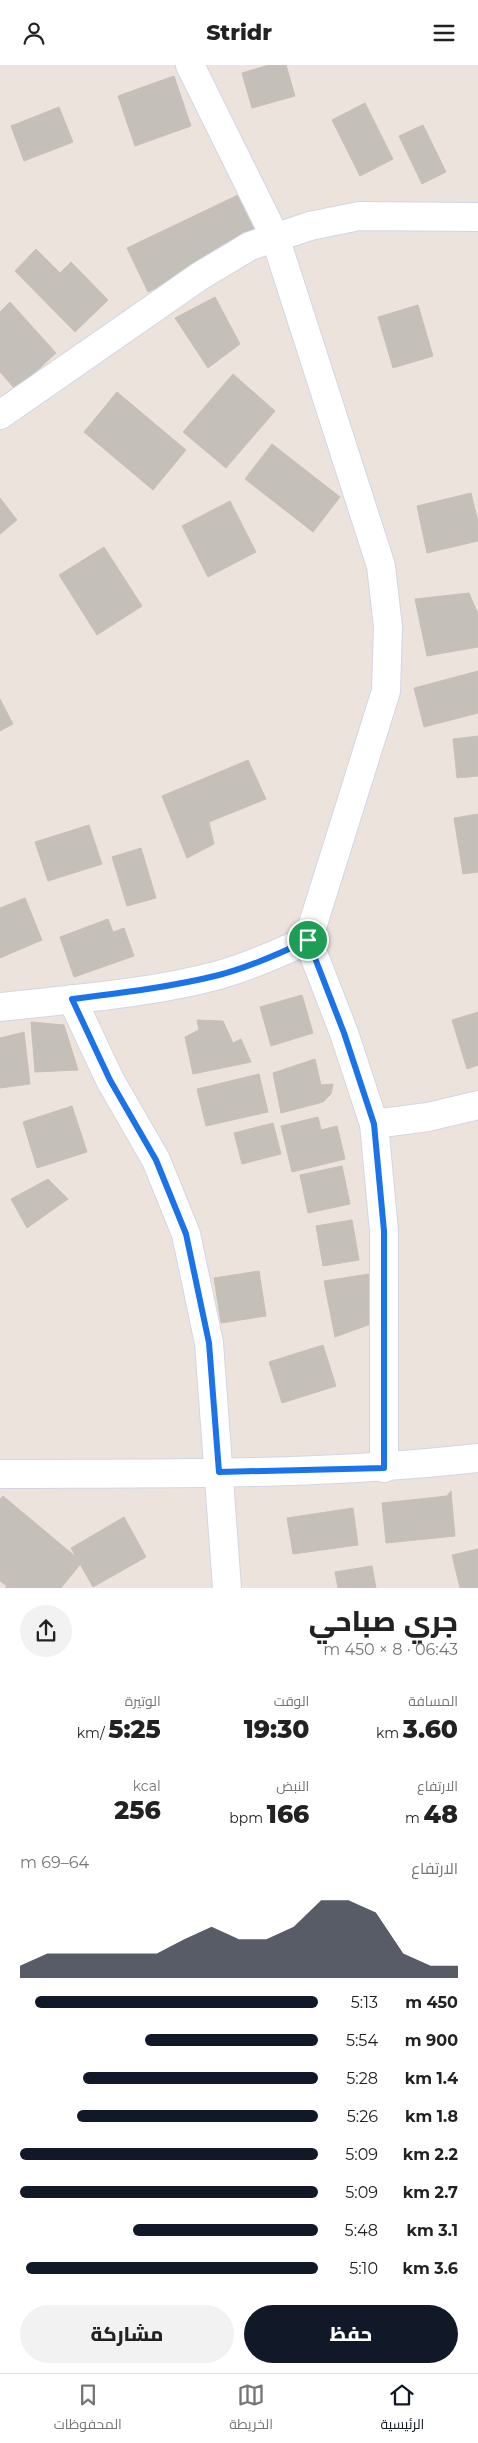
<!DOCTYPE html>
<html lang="ar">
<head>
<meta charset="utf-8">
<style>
	:root { --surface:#fff; --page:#f2f2f2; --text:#222; --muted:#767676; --line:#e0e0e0; --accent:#111827 }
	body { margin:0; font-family:Montserrat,Cairo,sans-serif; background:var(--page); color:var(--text); direction:rtl; height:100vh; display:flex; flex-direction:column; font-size:19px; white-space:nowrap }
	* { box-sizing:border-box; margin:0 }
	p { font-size:16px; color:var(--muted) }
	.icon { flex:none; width:28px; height:28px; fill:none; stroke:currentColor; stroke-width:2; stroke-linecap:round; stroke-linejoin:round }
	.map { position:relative; height:1523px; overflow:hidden; direction:ltr }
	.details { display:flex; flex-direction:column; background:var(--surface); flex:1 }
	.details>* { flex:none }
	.pin { position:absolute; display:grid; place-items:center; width:42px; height:42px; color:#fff; margin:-21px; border:2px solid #fff; border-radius:50%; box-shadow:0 1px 5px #0007 }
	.round { display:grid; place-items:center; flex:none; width:52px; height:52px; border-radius:26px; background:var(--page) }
	.summary { display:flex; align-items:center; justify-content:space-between; height:85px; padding:0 20px }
	h1 { font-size:28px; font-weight:800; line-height:38px }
	.metrics { display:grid; grid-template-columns:repeat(3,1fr); gap:8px; height:85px; padding:5px 20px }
	.metrics div { display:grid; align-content:center }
	.metrics b { font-size:25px; font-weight:800 }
	.metrics small { font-size:14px; font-weight:400 }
	.metrics p { font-size:14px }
	.chart { height:140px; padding:10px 20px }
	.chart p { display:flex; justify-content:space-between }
	.chart svg { width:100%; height:90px; margin-top:5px; fill:var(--accent); opacity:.7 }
	.primary-button { display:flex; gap:10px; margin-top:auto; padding:10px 20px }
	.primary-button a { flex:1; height:58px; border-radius:30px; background:var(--accent); color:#fff; font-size:20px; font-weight:800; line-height:58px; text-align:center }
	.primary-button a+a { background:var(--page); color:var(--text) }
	ul { padding:0 20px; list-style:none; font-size:16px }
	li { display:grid; grid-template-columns:80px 60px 1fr; align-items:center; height:38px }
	li i { height:12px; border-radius:6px; background:var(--accent) }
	header { display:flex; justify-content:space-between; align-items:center; height:65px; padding:0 20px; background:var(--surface); font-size:22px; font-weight:800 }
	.tabs { display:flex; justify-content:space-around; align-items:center; height:70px; border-top:1px solid var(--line); background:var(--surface); font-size:14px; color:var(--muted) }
	.tabs a { display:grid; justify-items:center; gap:2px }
	.tabs .active { color:var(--accent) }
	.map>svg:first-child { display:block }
	.building { fill:#c4bfb8; stroke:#c8c0b6 }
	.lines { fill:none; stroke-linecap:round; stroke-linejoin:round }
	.minor-casing { stroke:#d1d6e3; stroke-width:30 }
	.minor { stroke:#fff; stroke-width:28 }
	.route-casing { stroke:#fff; stroke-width:10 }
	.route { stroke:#1a73e8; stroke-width:6 }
</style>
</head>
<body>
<header><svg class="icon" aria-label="menu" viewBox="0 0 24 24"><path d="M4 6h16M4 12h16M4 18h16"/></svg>Stridr<svg class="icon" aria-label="person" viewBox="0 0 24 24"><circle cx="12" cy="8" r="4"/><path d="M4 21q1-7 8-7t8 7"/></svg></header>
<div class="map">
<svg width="478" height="1523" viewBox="0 0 478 1523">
	<rect width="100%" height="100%" fill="#ece4dc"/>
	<path class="building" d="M 269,0 L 286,0 L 295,31 L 252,43 L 242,8 Z
		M 174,11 L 191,61 L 135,81 L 118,31 Z
		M 365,38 L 393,94 L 360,111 L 332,55 Z
		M 59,42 L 73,77 L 24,96 L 11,61 Z
		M 423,60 L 446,107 L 422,119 L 399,71 Z
		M 238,130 L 259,174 L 148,227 L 127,183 Z
		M 36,184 L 60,208 L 71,197 L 108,235 L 75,267 L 15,206 Z
		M 215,232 L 240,279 L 208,303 L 175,253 Z
		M 10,237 L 56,288 L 16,325 L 0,307 L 0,247 Z
		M 418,240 L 433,291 L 393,303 L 378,252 Z
		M 233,309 L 275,346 L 226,403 L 183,367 Z
		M 117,327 L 186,385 L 153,425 L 84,367 Z
		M 272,379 L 340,432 L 313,467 L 245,414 Z
		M 471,428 L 478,457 L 478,476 L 427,488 L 417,441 Z
		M 0,433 L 17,455 L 0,469 Z
		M 230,436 L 256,487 L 208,512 L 182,461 Z
		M 104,482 L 142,541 L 97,570 L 59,510 Z
		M 469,528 L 478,549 L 478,582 L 427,591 L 415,534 Z
		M 478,606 L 478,648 L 424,662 L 414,623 Z
		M 0,634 L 13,659 L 0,666 Z
		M 478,671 L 478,711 L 457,713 L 453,674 Z
		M 248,695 L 266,734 L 209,757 L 214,779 L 187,793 L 162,731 Z
		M 478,749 L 478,807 L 463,809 L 454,753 Z
		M 89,760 L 102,799 L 48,816 L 35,777 Z
		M 141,783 L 156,833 L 127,841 L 112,792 Z
		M 25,833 L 42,875 L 0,893 L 0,843 Z
		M 108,854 L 113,867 L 124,863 L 134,891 L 74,912 L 60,872 Z
		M 302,930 L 313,968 L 271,981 L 260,942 Z
		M 478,947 L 478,1000 L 467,1004 L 452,955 Z
		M 197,955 L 223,956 L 233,978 L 241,974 L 251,997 L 193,1009 L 185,972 L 199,965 Z
		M 31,957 L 64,960 L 78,1005 L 35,1007 Z
		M 24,967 L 30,1019 L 0,1023 L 0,973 Z
		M 315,994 L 321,1020 L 333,1019 L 331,1029 L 323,1037 L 281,1048 L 273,1008 Z
		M 259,1009 L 268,1047 L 206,1061 L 197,1024 Z
		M 72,1041 L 87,1087 L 37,1103 L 23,1057 Z
		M 318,1052 L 321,1065 L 337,1061 L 345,1094 L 292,1107 L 281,1061 Z
		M 273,1058 L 281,1089 L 242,1099 L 234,1068 Z
		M 342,1101 L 350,1139 L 308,1148 L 300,1110 Z
		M 48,1114 L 68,1134 L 27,1163 L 11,1134 Z
		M 352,1155 L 359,1195 L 323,1201 L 316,1161 Z
		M 259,1206 L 266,1251 L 221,1258 L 214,1213 Z
		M 369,1209 L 371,1259 L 335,1272 L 324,1216 Z
		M 323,1280 L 336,1321 L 282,1338 L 269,1297 Z
		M 451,1426 L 455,1471 L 386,1478 L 382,1438 L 447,1431 Z
		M 3,1431 L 82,1497 L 61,1523 L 5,1523 L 7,1521 L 0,1516 L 0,1434 Z
		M 353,1443 L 358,1480 L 293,1489 L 287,1453 Z
		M 124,1452 L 146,1492 L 93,1522 L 71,1483 Z
		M 478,1484 L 478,1523 L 460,1523 L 452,1490 Z
		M 372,1501 L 376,1523 L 338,1523 L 335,1507 Z"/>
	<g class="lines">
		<g class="minor-casing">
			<path id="minor" d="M 0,350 L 200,211 L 250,181 L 310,161 L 359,151 L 478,152
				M 308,875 L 344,968 L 374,1059
				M 72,934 L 110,1015 L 156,1095 L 186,1169 L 209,1278 L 227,1523
				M 0,942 C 73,934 148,929 219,910 C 250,901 279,888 308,875 L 386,626 L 388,562 L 381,501 L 275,172 L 190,0
				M 384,1403 L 384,1166 L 374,1059 L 428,1052 L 478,1040
				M 0,1409 C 159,1408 320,1411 478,1393"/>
		</g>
		<use href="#minor" class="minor"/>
	</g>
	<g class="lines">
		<g class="route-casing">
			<path id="route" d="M 308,875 L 344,968 L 374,1059 L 384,1166 L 384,1403 L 219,1407 L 209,1278 L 186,1169 L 156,1095 L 110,1015 L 72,934 C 121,928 171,922 219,910 C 250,902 279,889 308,875 Z"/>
		</g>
		<use href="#route" class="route"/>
	</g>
</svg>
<div class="pin" style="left:308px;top:875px;background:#1e9e55"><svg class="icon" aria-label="arrive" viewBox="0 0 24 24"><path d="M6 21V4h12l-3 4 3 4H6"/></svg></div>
</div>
<section class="details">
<div class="summary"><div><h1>جري صباحي</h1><p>06:43 · 8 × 450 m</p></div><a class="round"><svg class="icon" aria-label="share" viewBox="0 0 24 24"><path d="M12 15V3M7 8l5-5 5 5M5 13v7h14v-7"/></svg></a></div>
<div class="metrics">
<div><p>المسافة</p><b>3.60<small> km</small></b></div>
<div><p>الوقت</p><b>19:30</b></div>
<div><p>الوتيرة</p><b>5:25<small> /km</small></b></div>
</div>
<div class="metrics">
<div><p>الارتفاع</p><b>48<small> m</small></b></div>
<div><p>النبض</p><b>166<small> bpm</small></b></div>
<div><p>kcal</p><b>256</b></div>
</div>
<div class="chart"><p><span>الارتفاع</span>64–69 m</p>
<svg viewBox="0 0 160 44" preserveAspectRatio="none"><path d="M0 44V38L10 32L20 32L30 32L40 32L50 32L60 25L70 19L80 25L90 25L100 19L110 6L120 6L130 12L140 32L150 38L160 38V44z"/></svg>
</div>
<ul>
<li><b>450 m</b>5:13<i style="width:95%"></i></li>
<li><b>900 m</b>5:54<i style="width:58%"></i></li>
<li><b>1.4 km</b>5:28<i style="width:79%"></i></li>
<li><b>1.8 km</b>5:26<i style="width:81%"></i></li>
<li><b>2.2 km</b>5:09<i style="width:100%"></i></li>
<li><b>2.7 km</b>5:09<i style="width:100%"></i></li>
<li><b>3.1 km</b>5:48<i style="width:62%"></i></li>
<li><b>3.6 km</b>5:10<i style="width:98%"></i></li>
</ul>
<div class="primary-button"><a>حفظ</a><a>مشاركة</a></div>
</section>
<nav class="tabs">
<a class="active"><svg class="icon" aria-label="home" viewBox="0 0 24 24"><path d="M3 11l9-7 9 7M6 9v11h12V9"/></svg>الرئيسية</a>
<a><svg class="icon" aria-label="map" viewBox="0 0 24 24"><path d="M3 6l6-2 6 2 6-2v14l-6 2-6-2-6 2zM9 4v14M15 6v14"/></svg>الخريطة</a>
<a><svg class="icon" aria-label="saved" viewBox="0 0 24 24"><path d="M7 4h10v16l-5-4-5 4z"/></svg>المحفوظات</a>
</nav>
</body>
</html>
